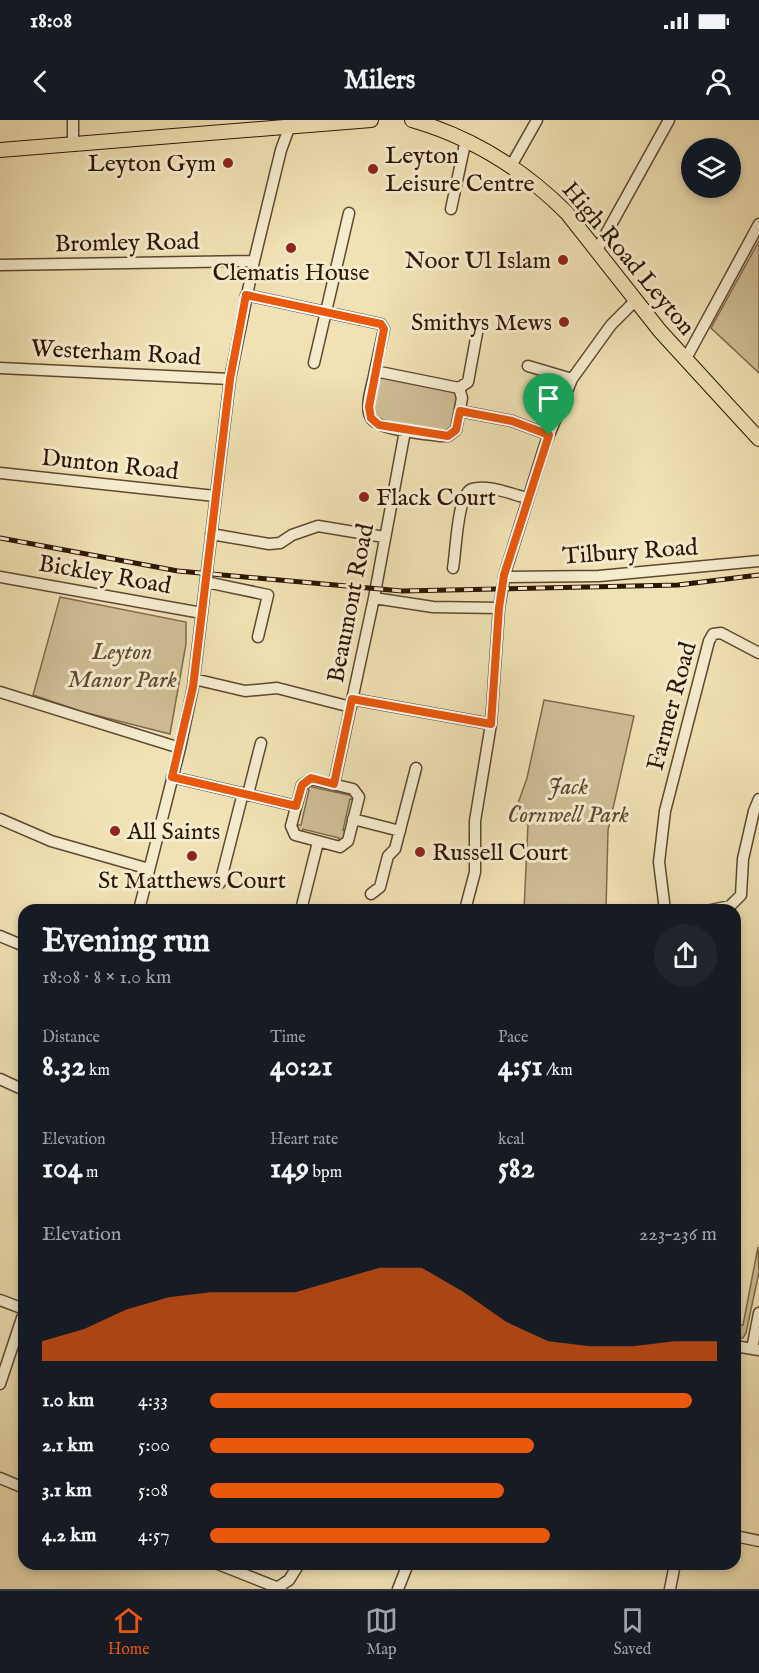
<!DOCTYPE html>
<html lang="en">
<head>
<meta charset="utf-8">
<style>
	:root { --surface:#171b24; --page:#20242c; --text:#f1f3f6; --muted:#9ea1a6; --line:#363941; --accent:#ea580c }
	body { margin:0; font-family:"IM FELL English",serif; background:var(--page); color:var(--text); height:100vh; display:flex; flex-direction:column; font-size:22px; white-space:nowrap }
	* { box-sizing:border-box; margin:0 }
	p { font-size:20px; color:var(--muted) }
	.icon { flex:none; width:33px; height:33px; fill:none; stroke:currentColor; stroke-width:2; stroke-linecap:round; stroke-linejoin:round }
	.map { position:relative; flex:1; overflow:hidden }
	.drawer { position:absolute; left:18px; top:784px; width:723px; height:666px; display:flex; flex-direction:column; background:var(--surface); border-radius:18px; box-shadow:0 3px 9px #0003 }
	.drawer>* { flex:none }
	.tools { position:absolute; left:681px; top:18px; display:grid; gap:12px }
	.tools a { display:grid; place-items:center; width:60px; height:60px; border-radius:50%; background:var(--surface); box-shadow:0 3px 9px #0003; font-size:30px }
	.pin { position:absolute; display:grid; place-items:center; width:51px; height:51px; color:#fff; margin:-62px -26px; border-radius:50% 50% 50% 0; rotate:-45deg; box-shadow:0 0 6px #0007 }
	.pin .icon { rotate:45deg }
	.round { display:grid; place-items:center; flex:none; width:63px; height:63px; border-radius:32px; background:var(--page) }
	.overview { display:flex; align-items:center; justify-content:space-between; height:102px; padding:0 24px }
	h1 { font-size:33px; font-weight:800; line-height:45px }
	.stats { display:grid; grid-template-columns:repeat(3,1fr); gap:9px; height:102px; padding:6px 24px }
	.stats div { display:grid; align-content:center }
	.stats b { font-size:30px; font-weight:800 }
	.stats small { font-size:16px; font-weight:400 }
	.stats p { font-size:16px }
	.chart { height:168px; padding:12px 24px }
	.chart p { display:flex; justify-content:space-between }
	.chart svg { width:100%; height:108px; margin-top:6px; fill:var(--accent); opacity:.7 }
	ul { padding:0 24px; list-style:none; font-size:20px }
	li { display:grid; grid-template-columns:96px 72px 1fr; align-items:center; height:45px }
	li i { height:15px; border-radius:8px; background:var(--accent) }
	.status { display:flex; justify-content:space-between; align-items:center; height:42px; padding:0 30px; background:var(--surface); direction:ltr }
	.status svg { height:16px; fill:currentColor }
	header { display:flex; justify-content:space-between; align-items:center; height:78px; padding:0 24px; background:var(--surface); font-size:27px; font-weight:800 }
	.tabs { display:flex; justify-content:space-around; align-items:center; height:84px; border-top:2px solid var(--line); background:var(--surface); font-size:16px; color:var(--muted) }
	.tabs a { display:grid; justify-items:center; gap:3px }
	.tabs .on { color:var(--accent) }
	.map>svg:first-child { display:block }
	.green { fill:#cfbf96; stroke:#7e6a4d; stroke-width:1.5 }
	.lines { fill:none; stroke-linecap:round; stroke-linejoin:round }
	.minor-casing { stroke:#5e4830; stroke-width:13 }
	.major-casing { stroke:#2e1504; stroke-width:16 }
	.minor { stroke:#f5ecce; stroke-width:10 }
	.major { stroke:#f0e2b4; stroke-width:14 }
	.rail-casing { stroke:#2e1504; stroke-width:5 }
	.rail { stroke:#f5ecce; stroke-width:3; stroke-dasharray:9; stroke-linecap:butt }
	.route-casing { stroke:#fff; stroke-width:12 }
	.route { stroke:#ea580c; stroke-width:8 }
	.poi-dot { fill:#8f2418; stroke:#f5ecce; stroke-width:2 }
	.labels { text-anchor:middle; stroke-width:6; stroke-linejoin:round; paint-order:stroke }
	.poi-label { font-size:24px; fill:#2e1504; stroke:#f5ecce; text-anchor:start }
	.street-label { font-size:24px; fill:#2e1504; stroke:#f5ecce }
	.park-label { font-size:24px; font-style:italic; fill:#5e4830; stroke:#f5ecce }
</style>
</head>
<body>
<div class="status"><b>18:08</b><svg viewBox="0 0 49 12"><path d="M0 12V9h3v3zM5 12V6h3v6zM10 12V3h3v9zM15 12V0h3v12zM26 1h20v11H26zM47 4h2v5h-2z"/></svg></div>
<header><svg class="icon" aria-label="back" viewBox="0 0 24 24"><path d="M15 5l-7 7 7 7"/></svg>Milers<svg class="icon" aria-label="person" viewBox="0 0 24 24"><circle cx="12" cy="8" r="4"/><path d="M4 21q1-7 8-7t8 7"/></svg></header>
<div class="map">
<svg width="759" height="1469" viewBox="0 0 759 1469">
	<rect width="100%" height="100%" fill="#f0e2b4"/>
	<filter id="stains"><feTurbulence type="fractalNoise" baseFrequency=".00333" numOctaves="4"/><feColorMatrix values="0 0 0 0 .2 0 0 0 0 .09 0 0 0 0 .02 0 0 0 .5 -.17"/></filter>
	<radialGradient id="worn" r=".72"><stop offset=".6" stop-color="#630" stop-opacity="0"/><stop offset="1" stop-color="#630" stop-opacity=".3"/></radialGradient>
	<path class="green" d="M 759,121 L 759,253 L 711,208 Z
		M 375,251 L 459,268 L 456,310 L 440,316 L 371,298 Z
		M 60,477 L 186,502 L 186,524 L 170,614 L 83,592 L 33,575 Z
		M 544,580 L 634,596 L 608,710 L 606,790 L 524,790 L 528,704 L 512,700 L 527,658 Z
		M 313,664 L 312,667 L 349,675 L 350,672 L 354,680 L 350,679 L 343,710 L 347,712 L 345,719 L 338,722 L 339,718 L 303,709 L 301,713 L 296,708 L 297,705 L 301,705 L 309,670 L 306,668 Z
		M 758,1127 L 759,1152 L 746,1213 L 743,1218 L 735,1218 L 735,1204 L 743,1205 Z"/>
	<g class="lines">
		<g class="minor-casing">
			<path id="minor" d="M 73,0 L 73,24
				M 511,46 L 537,0
				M 451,89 L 466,19
				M 597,130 L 669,0
				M 0,145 L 254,141
				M 246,175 L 381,204 L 384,209 L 375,251
				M 683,238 L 689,233 L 759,104
				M 314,243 L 349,93
				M 528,246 L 572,259
				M 0,248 L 230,259
				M 375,251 L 459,268 L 462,278 L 456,310 L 448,316 L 440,316 C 425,314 378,310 371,298 C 364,286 373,264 375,251 Z
				M 459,268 L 468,262 L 477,213
				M 460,291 L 512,301 L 549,315
				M 0,353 L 215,376
				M 211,414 L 269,424 L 280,423 L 292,415 L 318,406 L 384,417
				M 453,448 C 456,433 457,373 472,369 C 487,364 511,374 527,378
				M 0,457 L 202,493
				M 504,457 L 599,456 L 759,441
				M 206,462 L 268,475 L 258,517
				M 374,478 L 433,487 L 499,488
				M 194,559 L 245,571 L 277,568 L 351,587
				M 0,572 L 180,628
				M 352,579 L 491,604
				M 172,657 L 296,686
				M 311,659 L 353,669 L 359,677 L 348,721 L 340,727 L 295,715 L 291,706 L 302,665 Z
				M 334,664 L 374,478 L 405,311
				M 248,674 L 261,623
				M 0,699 L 51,721 L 149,749
				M 353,699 L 400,711
				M 220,763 L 243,673
				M 371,774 L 380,767 L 388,736 L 395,729 L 416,648
				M 139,790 L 180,628 L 193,567 L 230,259 L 254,141 L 281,30 L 289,8
				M 301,790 L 318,722
				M 465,790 L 475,752 L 475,701 L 491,604 L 499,488 L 505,453 L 545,325 L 572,259 L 611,205 L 636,180
				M 665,790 L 659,742 L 665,691 L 709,521 L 713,514 L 721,513 L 759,533
				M 711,790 L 730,786 L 741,775 L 743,739 L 754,691 L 759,679
				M 0,816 L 24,826
				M 0,959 L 24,970
				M 0,1180 L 24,1189
				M 735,1226 L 759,1230
				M 752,1229 L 759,1193
				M 0,1264 L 24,1192
				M 0,1358 L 24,1368
				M 735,1416 L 759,1421
				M 218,1444 L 281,1469
				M 277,1468 L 289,1460 L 299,1444
				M 398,1469 L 408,1444
				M 670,1469 L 675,1444"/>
		</g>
		<g class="major-casing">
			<path id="major" d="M 412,0 C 471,17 523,49 567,93 L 660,211 L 759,319
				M 0,30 L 371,0"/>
		</g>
		<use href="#minor" class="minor"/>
		<use href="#major" class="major"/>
		<g class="rail-casing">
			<path id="rail" d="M 0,418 L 178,451 L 402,471 L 678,465 L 759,455"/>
		</g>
		<use href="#rail" class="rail"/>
	</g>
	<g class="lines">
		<g class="route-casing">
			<path id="route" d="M 246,175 L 381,204 L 384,209 L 369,287 L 371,298 L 379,305 L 448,316 L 456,310 L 460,291 L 512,301 L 549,315 L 504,455 L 499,488 L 491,604 L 352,579 L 334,664 L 311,658 L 302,665 L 296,686 L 172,657 L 193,567 L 230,259 Z"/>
		</g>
		<use href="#route" class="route"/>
	</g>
	<g class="poi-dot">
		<circle cx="228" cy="43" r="6"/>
		<circle cx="373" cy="49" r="6"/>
		<circle cx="291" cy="128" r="6"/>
		<circle cx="563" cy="140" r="6"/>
		<circle cx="564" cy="202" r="6"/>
		<circle cx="364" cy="377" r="6"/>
		<circle cx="115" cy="711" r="6"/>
		<circle cx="420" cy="732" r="6"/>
		<circle cx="192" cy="736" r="6"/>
	</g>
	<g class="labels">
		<g class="poi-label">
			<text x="385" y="43">Leyton<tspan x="385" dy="28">Leisure Centre</tspan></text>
			<text x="216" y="51" text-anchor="end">Leyton Gym</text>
			<text x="551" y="148" text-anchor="end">Noor Ul Islam</text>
			<text x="291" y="160" text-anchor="middle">Clematis House</text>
			<text x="552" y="210" text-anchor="end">Smithys Mews</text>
			<text x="376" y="385">Flack Court</text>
			<text x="127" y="719">All Saints</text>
			<text x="432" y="740">Russell Court</text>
			<text x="192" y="768" text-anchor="middle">St Matthews Court</text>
		</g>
		<g class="street-label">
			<text transform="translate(127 122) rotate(-1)" y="8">Bromley Road</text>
			<text transform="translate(629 138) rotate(50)" y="8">High Road Leyton</text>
			<text transform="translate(116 232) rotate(3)" y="8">Westerham Road</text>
			<text transform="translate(110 344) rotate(6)" y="8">Dunton Road</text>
			<text transform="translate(630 431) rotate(-4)" y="8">Tilbury Road</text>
			<text transform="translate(105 454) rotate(10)" y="8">Bickley Road</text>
			<text transform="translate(350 483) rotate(-79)" y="8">Beaumont Road</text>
			<text transform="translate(671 586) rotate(-75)" y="8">Farmer Road</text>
		</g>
		<g class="park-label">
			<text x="122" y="539">Leyton<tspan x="122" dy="28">Manor Park</tspan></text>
			<text x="568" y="674">Jack<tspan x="568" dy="28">Cornwell Park</tspan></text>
		</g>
	</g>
	<rect width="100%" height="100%" filter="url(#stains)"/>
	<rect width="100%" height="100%" fill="url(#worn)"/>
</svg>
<div class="tools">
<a><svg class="icon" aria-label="layers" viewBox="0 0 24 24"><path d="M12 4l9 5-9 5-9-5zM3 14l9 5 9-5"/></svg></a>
</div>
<div class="pin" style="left:549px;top:315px;background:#1e9e55"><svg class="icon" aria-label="arrive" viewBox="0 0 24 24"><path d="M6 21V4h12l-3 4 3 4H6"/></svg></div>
<section class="drawer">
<div class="overview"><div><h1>Evening run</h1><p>18:08 · 8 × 1.0 km</p></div><a class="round"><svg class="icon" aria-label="share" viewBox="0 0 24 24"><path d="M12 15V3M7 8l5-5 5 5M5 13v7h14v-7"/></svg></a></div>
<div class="stats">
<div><p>Distance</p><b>8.32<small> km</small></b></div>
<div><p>Time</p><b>40:21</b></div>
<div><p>Pace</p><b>4:51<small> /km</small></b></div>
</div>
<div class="stats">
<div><p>Elevation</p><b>104<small> m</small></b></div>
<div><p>Heart rate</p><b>149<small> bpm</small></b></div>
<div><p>kcal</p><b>582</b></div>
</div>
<div class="chart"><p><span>Elevation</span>223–236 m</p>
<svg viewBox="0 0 160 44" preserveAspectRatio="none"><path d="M0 44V36L10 31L20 23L30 18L40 16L50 16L60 16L70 11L80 6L90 6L100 16L110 28L120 36L130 38L140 38L150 36L160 36V44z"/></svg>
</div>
<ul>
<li><b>1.0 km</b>4:33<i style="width:95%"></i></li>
<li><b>2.1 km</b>5:00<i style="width:64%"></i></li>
<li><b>3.1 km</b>5:08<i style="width:58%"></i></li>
<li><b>4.2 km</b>4:57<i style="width:67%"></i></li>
</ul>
</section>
</div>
<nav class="tabs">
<a class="on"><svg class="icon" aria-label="home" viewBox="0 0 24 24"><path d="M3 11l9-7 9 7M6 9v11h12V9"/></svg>Home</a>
<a><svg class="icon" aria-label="map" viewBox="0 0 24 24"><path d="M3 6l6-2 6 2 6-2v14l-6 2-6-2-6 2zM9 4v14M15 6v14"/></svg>Map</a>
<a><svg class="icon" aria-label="saved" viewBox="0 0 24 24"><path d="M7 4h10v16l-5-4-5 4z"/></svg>Saved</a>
</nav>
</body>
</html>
